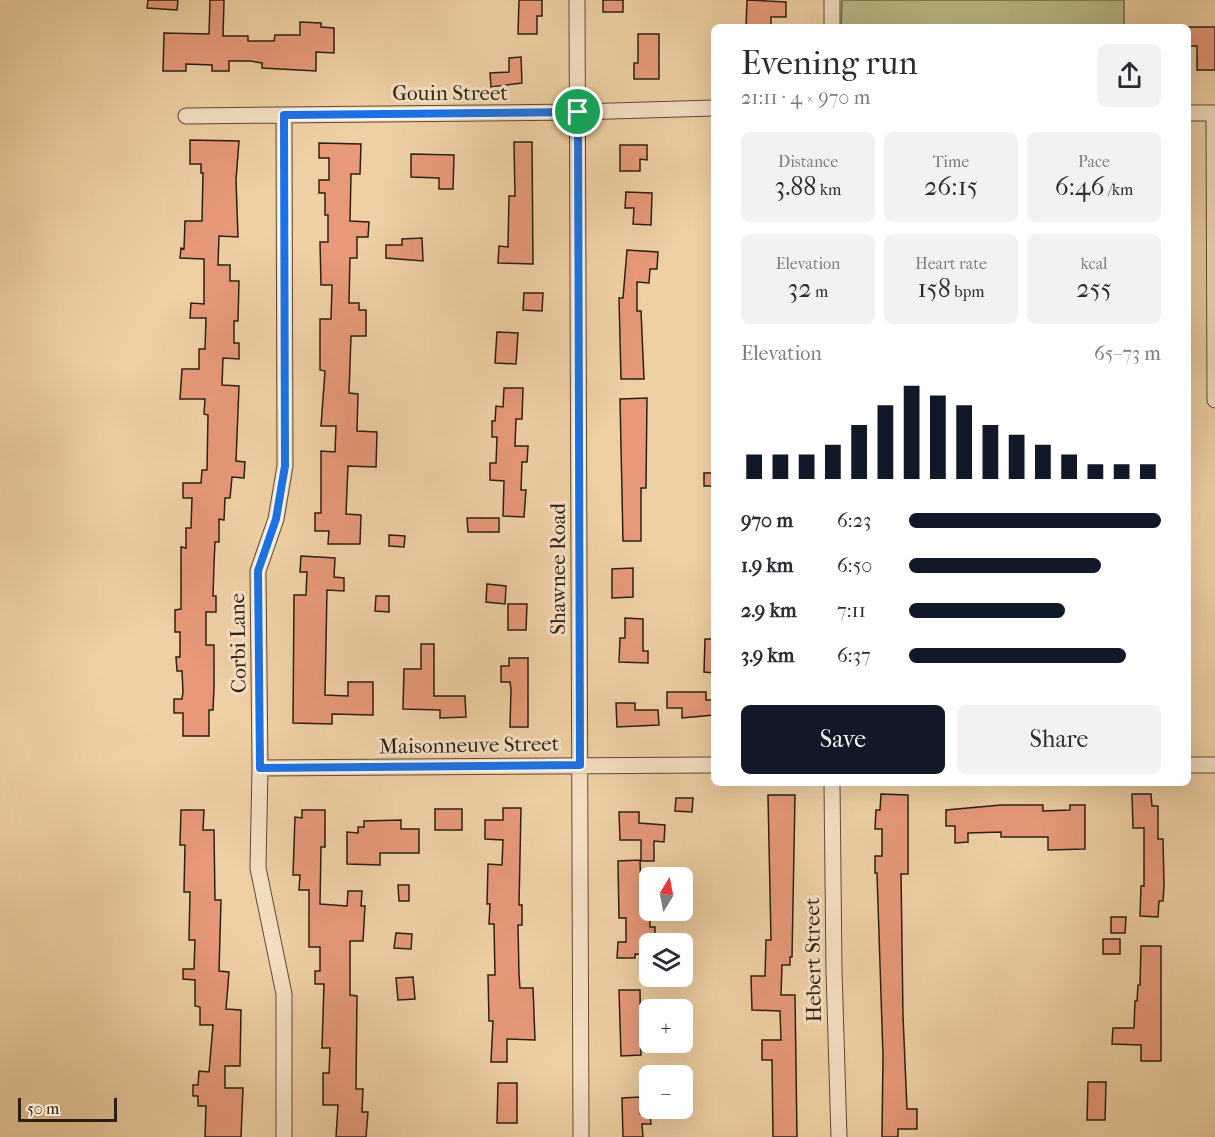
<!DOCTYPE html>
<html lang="en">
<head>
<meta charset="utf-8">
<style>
	:root { --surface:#fff; --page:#f2f2f3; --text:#2b2b33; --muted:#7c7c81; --accent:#111827 }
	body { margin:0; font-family:"IM FELL French Canon",serif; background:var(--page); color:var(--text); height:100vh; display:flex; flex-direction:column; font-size:22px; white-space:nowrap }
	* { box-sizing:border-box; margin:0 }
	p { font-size:20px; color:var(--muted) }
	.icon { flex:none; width:33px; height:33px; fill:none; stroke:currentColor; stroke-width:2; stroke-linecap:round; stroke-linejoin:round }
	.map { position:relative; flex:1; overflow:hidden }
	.sheet { position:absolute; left:711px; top:24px; width:480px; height:762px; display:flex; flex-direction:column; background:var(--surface); border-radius:9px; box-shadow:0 6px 24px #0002 }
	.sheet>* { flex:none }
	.needle { width:39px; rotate:10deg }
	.buttons { position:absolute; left:639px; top:867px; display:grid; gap:12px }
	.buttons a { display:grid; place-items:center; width:54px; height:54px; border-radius:9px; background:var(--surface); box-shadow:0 6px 24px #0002; font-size:30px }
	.scale { position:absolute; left:18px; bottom:15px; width:99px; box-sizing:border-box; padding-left:6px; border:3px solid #2c2013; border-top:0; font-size:16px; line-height:21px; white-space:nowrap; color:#2c2013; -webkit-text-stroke:4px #f5e0c4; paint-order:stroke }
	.pin { position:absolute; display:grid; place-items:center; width:51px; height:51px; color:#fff; margin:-26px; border:3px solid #fff; border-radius:50%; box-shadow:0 2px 6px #0007 }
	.round { display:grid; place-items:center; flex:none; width:63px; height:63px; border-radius:9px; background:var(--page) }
	.overview { display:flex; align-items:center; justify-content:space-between; height:102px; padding:0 30px }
	h1 { font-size:33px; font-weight:600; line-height:45px }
	.figures { display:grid; grid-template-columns:repeat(3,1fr); gap:9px; height:102px; padding:6px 30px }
	.figures div { display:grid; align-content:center; border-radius:9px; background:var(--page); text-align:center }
	.figures b { font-size:26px; font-weight:600 }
	.figures small { font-size:16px; font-weight:400 }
	.figures p { font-size:16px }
	.chart { height:168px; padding:12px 30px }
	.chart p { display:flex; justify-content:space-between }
	.chart svg { width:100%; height:108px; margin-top:6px; stroke:var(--accent); stroke-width:6 }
	.primary-button { display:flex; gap:12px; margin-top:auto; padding:12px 30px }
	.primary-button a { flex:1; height:69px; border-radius:9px; background:var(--accent); color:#fff; font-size:24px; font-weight:600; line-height:69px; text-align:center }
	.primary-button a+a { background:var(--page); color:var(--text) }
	ul { padding:0 30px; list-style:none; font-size:20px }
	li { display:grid; grid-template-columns:96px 72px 1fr; align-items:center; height:45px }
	li i { height:15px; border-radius:8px; background:var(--accent) }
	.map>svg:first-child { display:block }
	.green { fill:#b9bb86; stroke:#726e4c; stroke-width:1.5 }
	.building { fill:#e7997a; stroke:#2c2013; stroke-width:1.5 }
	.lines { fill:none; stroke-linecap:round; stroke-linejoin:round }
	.minor-casing { stroke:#5d4c37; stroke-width:17 }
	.minor { stroke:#f5e0c4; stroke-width:15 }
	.route-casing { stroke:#fff; stroke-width:12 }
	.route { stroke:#1a73e8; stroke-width:8 }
	.labels { text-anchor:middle; stroke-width:6; stroke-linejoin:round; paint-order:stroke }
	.street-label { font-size:21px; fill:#2c2013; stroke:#f5e0c4 }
</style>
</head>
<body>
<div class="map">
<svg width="1215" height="1137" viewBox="0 0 1215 1137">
	<rect width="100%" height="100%" fill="#efd0a4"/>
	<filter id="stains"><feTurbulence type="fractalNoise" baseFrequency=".00333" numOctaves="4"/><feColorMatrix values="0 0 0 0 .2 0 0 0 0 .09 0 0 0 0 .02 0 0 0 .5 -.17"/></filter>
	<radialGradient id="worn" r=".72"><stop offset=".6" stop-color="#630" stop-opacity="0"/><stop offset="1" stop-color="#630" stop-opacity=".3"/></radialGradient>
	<path class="green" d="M 842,0 L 1124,0 L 1124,27 L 841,27 Z"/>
	<path class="building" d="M 148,0 L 178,0 L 177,10 L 147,8 Z
		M 210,0 L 224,0 L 223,36 L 248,36 L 248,41 L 274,41 L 275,35 L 300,35 L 300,22 L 321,23 L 321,27 L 334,28 L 334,53 L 316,52 L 316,71 L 262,68 L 262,63 L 250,61 L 229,61 L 229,71 L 212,71 L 212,65 L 186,64 L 186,71 L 163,71 L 164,33 L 209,34 Z
		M 519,0 L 542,0 L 542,16 L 537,16 L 537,34 L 518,34 Z
		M 603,0 L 623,0 L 623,12 L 603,12 Z
		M 747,0 L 786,2 L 786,17 L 771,17 L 771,27 L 746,27 Z
		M 1188,27 L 1215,27 L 1215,70 L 1197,70 L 1197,46 L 1188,46 Z
		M 638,34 L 659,34 L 659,79 L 634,79 L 634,63 L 638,63 Z
		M 521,57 L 522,83 L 491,87 L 490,73 L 509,72 L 509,58 Z
		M 190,140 L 239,141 L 236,180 L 238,237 L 219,236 L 218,265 L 230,265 L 230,281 L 239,281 L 238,321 L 234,321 L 234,343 L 239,343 L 239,359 L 223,358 L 222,385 L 239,386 L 236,461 L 245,462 L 244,478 L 232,477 L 230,498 L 225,498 L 224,520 L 219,519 L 219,542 L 215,542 L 214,564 L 213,596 L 216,596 L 216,612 L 206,612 L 206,645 L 214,645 L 214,687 L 213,710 L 209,710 L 209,736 L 183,736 L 183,713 L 174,713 L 174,699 L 182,699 L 183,692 L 182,671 L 177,671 L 176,657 L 180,657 L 180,632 L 175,632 L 175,610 L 181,609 L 181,547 L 186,548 L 186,528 L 191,528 L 192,498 L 183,498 L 183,483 L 201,483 L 202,470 L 207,470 L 208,415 L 204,414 L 205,399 L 180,399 L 182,369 L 199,369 L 199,349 L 205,349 L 206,318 L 190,318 L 191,303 L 204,304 L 204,259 L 180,258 L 181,248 L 184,249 L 185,221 L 202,221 L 203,173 L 201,173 L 201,164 L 190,164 Z
		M 514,142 L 532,142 L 533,264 L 498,263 L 499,246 L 508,247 L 509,196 L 515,196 Z
		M 319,143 L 361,144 L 360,174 L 351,174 L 350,221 L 369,222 L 368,237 L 357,237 L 357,258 L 350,258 L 349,303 L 359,303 L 359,310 L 366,310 L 366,336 L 351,336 L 349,393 L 358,394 L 357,431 L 377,432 L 376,467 L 348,466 L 346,514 L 361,515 L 360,544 L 328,544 L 329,531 L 315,531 L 315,513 L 321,513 L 321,451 L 335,452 L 336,426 L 321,426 L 325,371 L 320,370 L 320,319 L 331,319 L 332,285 L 321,285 L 320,242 L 328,242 L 328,215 L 325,215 L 325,193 L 319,193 L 319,180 L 329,180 L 329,158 L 319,158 Z
		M 620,145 L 647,145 L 647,160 L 640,159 L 640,171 L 620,171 Z
		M 411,154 L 454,155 L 453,189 L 439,189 L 439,178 L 411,177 Z
		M 626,192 L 652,193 L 651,225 L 633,224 L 634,208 L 625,208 Z
		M 422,238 L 423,261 L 386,258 L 386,245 L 402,245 L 402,239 Z
		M 627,250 L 658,252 L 657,269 L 650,269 L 649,283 L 637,282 L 637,311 L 641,311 L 644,379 L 621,379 L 619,298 L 623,298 Z
		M 524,293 L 543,293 L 542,311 L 523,310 Z
		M 497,332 L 518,333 L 516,364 L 495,363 Z
		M 504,388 L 523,388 L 522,419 L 516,419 L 515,446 L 528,446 L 527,462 L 522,462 L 521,490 L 526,490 L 524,517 L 503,516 L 504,481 L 490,480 L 490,463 L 496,463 L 497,437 L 492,437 L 492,421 L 495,421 L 496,406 L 503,407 Z
		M 647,398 L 646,488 L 641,488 L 641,541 L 623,541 L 620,399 Z
		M 704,473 L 714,473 L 714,486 L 704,486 Z
		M 467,518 L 499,518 L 499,532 L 468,532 Z
		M 389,535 L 405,536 L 404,547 L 389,546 Z
		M 301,556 L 335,558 L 334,577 L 344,578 L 344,591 L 327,590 L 325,695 L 348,696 L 348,682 L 373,682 L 373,715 L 332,714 L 332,724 L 293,723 L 294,595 L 306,595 L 307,572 L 300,572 Z
		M 633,568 L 633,597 L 612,598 L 612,569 Z
		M 487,584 L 506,586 L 505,604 L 486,602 Z
		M 376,596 L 389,596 L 389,612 L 375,611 Z
		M 508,604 L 527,604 L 526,630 L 508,630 Z
		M 625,618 L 643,619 L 643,651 L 648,651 L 648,663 L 619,662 L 620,638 L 625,638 Z
		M 705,639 L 714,639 L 714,673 L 704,672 Z
		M 421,644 L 434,644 L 434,696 L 465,696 L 466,717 L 440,718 L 440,710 L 403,709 L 404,669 L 421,669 Z
		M 509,658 L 528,658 L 528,727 L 510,727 L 511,689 L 510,682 L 501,682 L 501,666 L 509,666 Z
		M 667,692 L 706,692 L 706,700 L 714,700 L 714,715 L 682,718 L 682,708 L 667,708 Z
		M 616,703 L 635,703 L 635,710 L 658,710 L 659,725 L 617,727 Z
		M 881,794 L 908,795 L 908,874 L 901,874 L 903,1016 L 907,1109 L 917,1109 L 917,1129 L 898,1129 L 898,1137 L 882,1137 L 883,1056 L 877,873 L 875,873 L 875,856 L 882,856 L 882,829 L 875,829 L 876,810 L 880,810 Z
		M 1132,794 L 1151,794 L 1152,806 L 1158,806 L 1158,839 L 1163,839 L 1164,886 L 1163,901 L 1159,901 L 1158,917 L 1140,916 L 1141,886 L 1144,886 L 1144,828 L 1133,828 Z
		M 768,795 L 795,795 L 792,957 L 790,957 L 790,965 L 782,965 L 781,995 L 795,995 L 797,1137 L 773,1137 L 772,1060 L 762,1060 L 762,1040 L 781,1040 L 780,1011 L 752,1010 L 751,976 L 765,976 L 766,940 L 771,940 Z
		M 676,798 L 693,798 L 692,812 L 675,811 Z
		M 1001,805 L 1043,805 L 1043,811 L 1070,810 L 1070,805 L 1085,805 L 1085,849 L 1048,850 L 1048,837 L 1001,837 L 1001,832 L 968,833 L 968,842 L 955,843 L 955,826 L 946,826 L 946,810 Z
		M 503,808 L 521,808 L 519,905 L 522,905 L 522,925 L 518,925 L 519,975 L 520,988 L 533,988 L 535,1040 L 507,1039 L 507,1062 L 491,1062 L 493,1021 L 489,1021 L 488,975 L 495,975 L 494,924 L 489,924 L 490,904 L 487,904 L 488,864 L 502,865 L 503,840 L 485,839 L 485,820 L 503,820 Z
		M 435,809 L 462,809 L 462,830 L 435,830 Z
		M 181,810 L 204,810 L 203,830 L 214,830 L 215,900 L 221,900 L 219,971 L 229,972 L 226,1009 L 241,1010 L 240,1066 L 225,1066 L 225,1088 L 243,1088 L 241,1137 L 205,1137 L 206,1106 L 198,1106 L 198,1096 L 193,1096 L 193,1085 L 198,1085 L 199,1071 L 209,1072 L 213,1025 L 200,1025 L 200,1007 L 195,1006 L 195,980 L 183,979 L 183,969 L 194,969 L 195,940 L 189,940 L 190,892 L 184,892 L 185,845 L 180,845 Z
		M 302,810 L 325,810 L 325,847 L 321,847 L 320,904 L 347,906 L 348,891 L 362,891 L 361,906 L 365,906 L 363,941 L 350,941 L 350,995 L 357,996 L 356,1089 L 363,1089 L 362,1112 L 368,1112 L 366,1137 L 336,1137 L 338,1105 L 323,1105 L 323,1073 L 329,1073 L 330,1048 L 322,1048 L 324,984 L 315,984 L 315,971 L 320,971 L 320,947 L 309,947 L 309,890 L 299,890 L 300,875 L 293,875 L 295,817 L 302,818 Z
		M 619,812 L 639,812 L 639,823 L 665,825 L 664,842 L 654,841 L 654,861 L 641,861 L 641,840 L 620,840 Z
		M 401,820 L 401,829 L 419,829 L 419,853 L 380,853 L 380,865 L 347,864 L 347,832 L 358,833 L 358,827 L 364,827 L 364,821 Z
		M 640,860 L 641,889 L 650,890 L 650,927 L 655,927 L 655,944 L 650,944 L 650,955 L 635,954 L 635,958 L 617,958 L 618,942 L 626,942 L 626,918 L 619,918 L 618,861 Z
		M 398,885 L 409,885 L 409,901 L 399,901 Z
		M 1111,917 L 1126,917 L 1125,933 L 1111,933 Z
		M 396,933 L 412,934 L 411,949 L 394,948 Z
		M 1103,939 L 1120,939 L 1120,954 L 1103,954 Z
		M 1141,946 L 1161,946 L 1161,1061 L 1141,1061 L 1141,1045 L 1112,1044 L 1113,1028 L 1134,1028 L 1135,1001 L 1137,1001 L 1138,985 L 1140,985 Z
		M 413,977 L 415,999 L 398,1000 L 396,978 Z
		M 619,990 L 640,990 L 641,1055 L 621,1056 Z
		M 1088,1082 L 1106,1082 L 1105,1120 L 1087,1120 Z
		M 498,1083 L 517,1083 L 517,1123 L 497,1123 Z
		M 640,1097 L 640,1114 L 650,1114 L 651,1124 L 642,1124 L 643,1137 L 623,1137 L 622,1098 Z"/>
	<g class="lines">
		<g class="minor-casing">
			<path id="minor" d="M 577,0 L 581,1137
				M 832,27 L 832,0
				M 1188,113 L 1215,113
				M 1214,113 L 1215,400
				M 284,115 L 285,466 L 276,519 L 258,571 L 260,768 L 258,868 L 284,994 L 284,1137
				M 186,116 L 578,112 L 714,108
				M 1188,765 L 1215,765
				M 260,768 L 714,765
				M 832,783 L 834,970 L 839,1137"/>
		</g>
		<use href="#minor" class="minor"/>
	</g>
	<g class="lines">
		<g class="route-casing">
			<path id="route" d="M 578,112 L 580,765 L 260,768 L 258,571 L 276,519 L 285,466 L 284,115 Z"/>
		</g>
		<use href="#route" class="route"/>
	</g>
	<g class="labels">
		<g class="street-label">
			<text x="450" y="100">Gouin Street</text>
			<text transform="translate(558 569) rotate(-90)" y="7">Shawnee Road</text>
			<text transform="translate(238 643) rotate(-91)" y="7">Corbi Lane</text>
			<text transform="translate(469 745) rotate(-1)" y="7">Maisonneuve Street</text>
			<text transform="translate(813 960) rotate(-91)" y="7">Hebert Street</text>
		</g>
	</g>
	<rect width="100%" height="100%" filter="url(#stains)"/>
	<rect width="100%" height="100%" fill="url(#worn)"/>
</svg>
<div class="buttons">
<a><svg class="needle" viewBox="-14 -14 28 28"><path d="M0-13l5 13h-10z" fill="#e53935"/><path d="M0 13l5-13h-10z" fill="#7c7c81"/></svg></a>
<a><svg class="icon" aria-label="layers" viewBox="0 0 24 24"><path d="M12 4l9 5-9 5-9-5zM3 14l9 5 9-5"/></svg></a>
<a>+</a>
<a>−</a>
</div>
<div class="scale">50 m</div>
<div class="pin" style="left:578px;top:112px;background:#1e9e55"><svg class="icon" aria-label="arrive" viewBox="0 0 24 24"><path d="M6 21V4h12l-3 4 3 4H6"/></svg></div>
<section class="sheet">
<div class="overview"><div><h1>Evening run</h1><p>21:11 · 4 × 970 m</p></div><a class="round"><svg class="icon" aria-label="share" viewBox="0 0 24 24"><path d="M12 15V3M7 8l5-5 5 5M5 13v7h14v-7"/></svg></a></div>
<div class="figures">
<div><p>Distance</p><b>3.88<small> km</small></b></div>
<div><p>Time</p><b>26:15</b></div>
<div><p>Pace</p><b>6:46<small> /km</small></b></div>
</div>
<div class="figures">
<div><p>Elevation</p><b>32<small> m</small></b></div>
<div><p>Heart rate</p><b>158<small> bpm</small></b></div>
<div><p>kcal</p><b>255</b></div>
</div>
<div class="chart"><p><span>Elevation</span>65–73 m</p>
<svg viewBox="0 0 160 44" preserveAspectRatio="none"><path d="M5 44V34M15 44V34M25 44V34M35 44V30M45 44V22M55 44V14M65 44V6M75 44V10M85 44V14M95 44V22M105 44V26M115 44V30M125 44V34M135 44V38M145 44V38M155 44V38"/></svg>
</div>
<ul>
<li><b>970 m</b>6:23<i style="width:100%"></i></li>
<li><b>1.9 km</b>6:50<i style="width:76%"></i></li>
<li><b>2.9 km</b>7:11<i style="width:62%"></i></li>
<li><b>3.9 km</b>6:37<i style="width:86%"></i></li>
</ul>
<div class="primary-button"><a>Save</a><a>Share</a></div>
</section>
</div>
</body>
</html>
